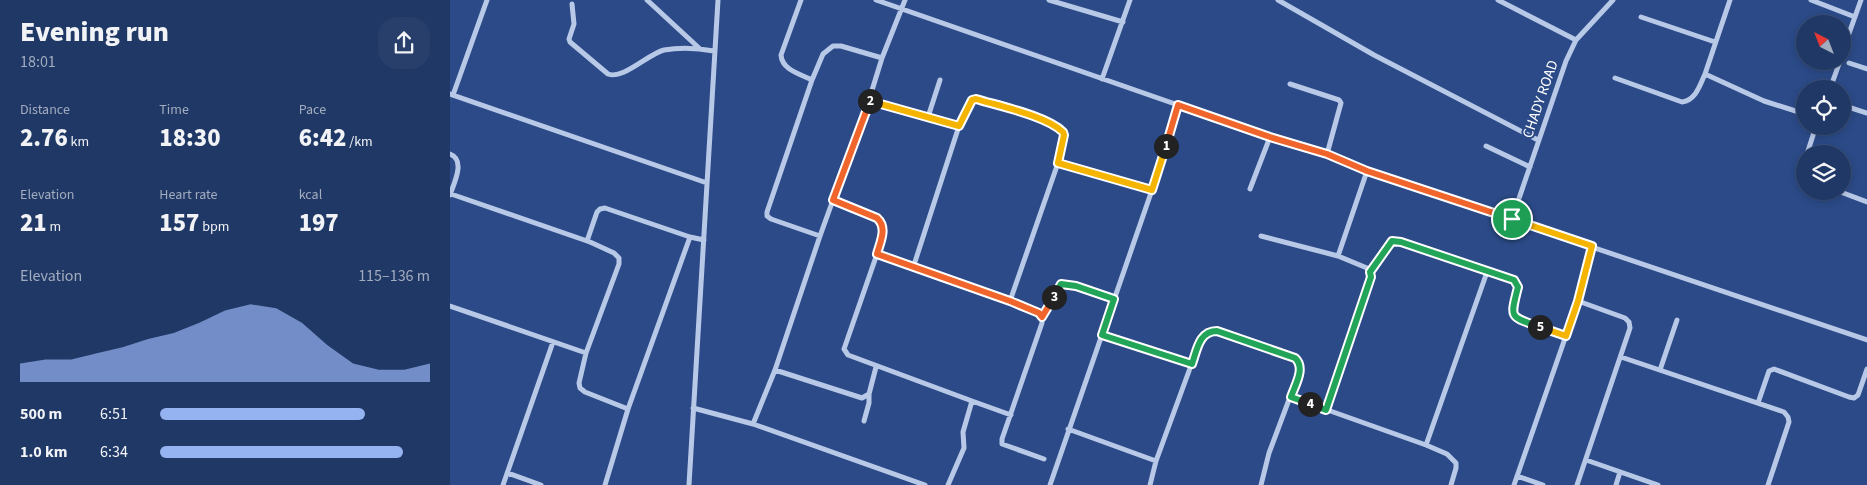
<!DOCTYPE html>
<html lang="en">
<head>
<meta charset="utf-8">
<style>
	:root { --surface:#203865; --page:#283f6b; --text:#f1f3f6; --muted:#a2acbf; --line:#3d5279; --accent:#95b2f1 }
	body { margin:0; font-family:"Source Sans 3",sans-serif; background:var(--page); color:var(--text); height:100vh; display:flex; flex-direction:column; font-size:19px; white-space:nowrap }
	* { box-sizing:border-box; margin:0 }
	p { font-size:16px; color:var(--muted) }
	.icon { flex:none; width:28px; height:28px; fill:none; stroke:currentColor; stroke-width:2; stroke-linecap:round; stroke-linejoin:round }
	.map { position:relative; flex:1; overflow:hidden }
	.panel { display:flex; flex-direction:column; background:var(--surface); width:450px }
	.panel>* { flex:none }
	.needle { width:32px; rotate:318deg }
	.controls { position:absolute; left:1346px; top:15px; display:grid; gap:10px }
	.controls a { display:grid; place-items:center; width:55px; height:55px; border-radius:50%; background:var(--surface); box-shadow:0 2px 8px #0003,0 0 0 1px var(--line); font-size:25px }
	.pin { position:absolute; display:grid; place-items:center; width:42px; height:42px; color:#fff; margin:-21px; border:2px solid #fff; border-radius:50%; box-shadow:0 1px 5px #0007 }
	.km { position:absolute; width:25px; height:25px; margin:-12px; border-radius:50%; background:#222; color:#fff; font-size:14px; line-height:25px; text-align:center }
	.round { display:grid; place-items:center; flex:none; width:52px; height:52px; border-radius:20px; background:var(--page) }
	.headline { display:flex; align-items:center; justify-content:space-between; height:85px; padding:0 20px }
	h1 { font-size:28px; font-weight:800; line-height:38px }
	.figures { display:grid; grid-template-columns:repeat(3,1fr); gap:8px; height:85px; padding:5px 20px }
	.figures div { display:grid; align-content:center }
	.figures b { font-size:25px; font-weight:800 }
	.figures small { font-size:14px; font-weight:400 }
	.figures p { font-size:14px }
	.chart { height:140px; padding:10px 20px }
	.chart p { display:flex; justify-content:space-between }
	.chart svg { width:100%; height:90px; margin-top:5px; fill:var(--accent); opacity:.7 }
	ul { padding:0 20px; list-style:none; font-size:16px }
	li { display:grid; grid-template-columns:80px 60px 1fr; align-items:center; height:38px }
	li i { height:12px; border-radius:6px; background:var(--accent) }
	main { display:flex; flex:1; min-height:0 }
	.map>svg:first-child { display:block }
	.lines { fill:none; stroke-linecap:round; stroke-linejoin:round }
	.minor { stroke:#b8c9e8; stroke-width:5 }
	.split-1-casing { stroke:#fff; stroke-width:10 }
	.split-2-casing { stroke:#fff; stroke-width:10 }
	.split-3-casing { stroke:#fff; stroke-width:10 }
	.split-4-casing { stroke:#fff; stroke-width:10 }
	.split-5-casing { stroke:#fff; stroke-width:10 }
	.split-6-casing { stroke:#fff; stroke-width:10 }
	.split-1 { stroke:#f0652b; stroke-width:6 }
	.split-2 { stroke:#f5b400; stroke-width:6 }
	.split-3 { stroke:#f0652b; stroke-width:6 }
	.split-4 { stroke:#22a559; stroke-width:6 }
	.split-5 { stroke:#22a559; stroke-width:6 }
	.split-6 { stroke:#f5b400; stroke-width:6 }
	.labels { text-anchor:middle; stroke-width:4; stroke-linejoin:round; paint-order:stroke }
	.street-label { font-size:15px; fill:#fff; stroke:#2b4a87 }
</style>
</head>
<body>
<main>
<section class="panel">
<div class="headline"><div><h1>Evening run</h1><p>18:01</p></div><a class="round"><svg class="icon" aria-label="share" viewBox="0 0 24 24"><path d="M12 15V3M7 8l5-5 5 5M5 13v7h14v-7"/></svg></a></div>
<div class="figures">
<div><p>Distance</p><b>2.76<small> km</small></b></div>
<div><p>Time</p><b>18:30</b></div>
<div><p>Pace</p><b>6:42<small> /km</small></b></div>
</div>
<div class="figures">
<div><p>Elevation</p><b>21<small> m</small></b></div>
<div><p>Heart rate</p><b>157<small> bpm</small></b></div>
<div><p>kcal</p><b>197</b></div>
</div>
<div class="chart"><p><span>Elevation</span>115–136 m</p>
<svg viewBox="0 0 160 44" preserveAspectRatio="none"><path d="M0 44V35L10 33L20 33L30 30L40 27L50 23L60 20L70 15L80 9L90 6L100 8L110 15L120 26L130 35L140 38L150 38L160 35V44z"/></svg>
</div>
<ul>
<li><b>500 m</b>6:51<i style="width:76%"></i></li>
<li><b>1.0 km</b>6:34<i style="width:90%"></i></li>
</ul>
</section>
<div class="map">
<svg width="1417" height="485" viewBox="0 0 1417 485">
	<rect width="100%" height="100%" fill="#2b4a87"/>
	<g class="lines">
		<path class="minor" d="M 197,0 L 249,48
			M 351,0 L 331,55 C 332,70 350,74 362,80 L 317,212 L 317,216 L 321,219 L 370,236
			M 426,0 L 820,137 L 877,154 L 917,171 L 1417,340
			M 599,0 L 673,22
			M 828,0 L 924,55 L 1088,140
			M 1048,0 L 1126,40
			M 1280,0 L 1255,74 L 1314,101 L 1355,114
			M 1361,0 L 1405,17
			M 122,4 L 124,24 L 119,39 L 120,42 L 158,74 C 173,80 198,54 214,50 C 230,47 248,48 264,51
			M 1191,17 L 1265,42
			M 1392,53 L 1411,0
			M 1399,63 L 1417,69
			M 1165,78 L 1232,102 C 1246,100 1250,85 1255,74
			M 652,79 L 680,0
			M 362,80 L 373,54 L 383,46 L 391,46 L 432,58
			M 840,84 L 889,100 L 891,103 L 877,154
			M 1380,89 L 1390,61
			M 0,94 L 257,183
			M 3,95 L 37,0
			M 419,100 L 509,126 L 463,268
			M 1392,105 L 1417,113
			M 478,117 L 490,80
			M 509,126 L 520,102 L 527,99 L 592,119 L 613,132 L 614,135 L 608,163 L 560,301
			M 1036,146 L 1080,167
			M 0,154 C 16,160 4,183 0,195
			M 1357,154 L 1366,126
			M 1355,159 L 1349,174 L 1355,178
			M 608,163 L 702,190
			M 800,189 L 820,137
			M 1388,191 L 1417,202
			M 1,194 L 140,242 L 164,253 L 169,258 L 169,264 L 136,353 L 129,383 L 130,388 L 135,392 L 178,409
			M 383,200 L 427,218 L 432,222 L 434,228 L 427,254 L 394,349 L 398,355 L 522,401 L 513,432 L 514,448 L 498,485
			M 1062,219 L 1116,61 L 1126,40 L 1163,0
			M 811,236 L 888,256 L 917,171
			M 137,241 L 147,212 L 150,209 L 155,208 L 240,237
			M 427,254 L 560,301 L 589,313 L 592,317 L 592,323 L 552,439 L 552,444 L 594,459
			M 920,272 L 942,241 L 951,242 L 1037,272
			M 0,306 L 136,353
			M 592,317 L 611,284 L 626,286 L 664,299
			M 652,335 L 742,364
			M 1171,357 L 1334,412 L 1338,417 L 1339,422 L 1318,485
			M 325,370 L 412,398 L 419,394 L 426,367
			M 1210,370 L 1227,320
			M 841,397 L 976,445 L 997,454 L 1006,463 L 1006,468 L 1001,485
			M 522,401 L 561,415
			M 1308,403 L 1319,371 L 1324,369 L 1399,397 L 1404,398 L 1408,395 L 1417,369
			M 243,408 L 303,424 L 475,485
			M 876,409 L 921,277 L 917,268 L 888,256
			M 414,421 L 419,403 L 419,394
			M 303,424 L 325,370 L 370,236 L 419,100 L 432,58 L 455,0
			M 618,429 L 706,461
			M 976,445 L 1037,272 L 1040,271 L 1064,280 C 1071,289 1065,300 1062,311 L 1066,318 L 1116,336
			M 1136,460 L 1208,485
			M 58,473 L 91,485
			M 1067,476 L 1093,485
			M 53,485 L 103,342
			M 155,485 L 178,409 L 240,237 L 254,240
			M 239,485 L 268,0
			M 600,485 L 702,190 L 728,105
			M 700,485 L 706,461 L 750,341 C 755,333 758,331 767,331 L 845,358 C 850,362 850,366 849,373 L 819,453 L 811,485
			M 1064,485 L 1128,301 L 1142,246
			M 1127,485 L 1180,328 L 1179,322 L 1175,318 L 1128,301
			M 1166,485 L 1170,472"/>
	</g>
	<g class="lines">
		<g class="split-1-casing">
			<path id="split-1" d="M 716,146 L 728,105 L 820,137 L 877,154 L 917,171 L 1062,219"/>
		</g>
		<g class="split-2-casing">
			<path id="split-2" d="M 420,101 L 509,126 L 522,100 L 526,99 C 549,106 597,116 613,132 L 614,135 L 608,163 L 702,190 L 716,146"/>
		</g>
		<g class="split-3-casing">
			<path id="split-3" d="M 420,101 L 383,200 L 427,218 C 438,228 430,242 427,254 L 560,301 L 589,313 L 592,317 L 604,297"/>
		</g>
		<g class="split-4-casing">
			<path id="split-4" d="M 604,297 L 611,284 L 626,286 L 664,299 L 652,335 L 742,364 C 747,350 749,331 767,331 L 845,358 C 856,368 845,385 841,397 L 860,404"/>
		</g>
		<g class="split-5-casing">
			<path id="split-5" d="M 860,404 L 876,410 L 921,277 L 920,272 L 942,241 L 951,242 L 1064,280 L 1068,287 C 1060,319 1059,316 1090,327"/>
		</g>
		<g class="split-6-casing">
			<path id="split-6" d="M 1062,219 L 1142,246 L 1128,301 L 1116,336 L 1090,327"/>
		</g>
		<use href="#split-1" class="split-1"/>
		<use href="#split-2" class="split-2"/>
		<use href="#split-3" class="split-3"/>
		<use href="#split-4" class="split-4"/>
		<use href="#split-5" class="split-5"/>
		<use href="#split-6" class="split-6"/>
	</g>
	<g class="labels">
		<g class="street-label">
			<text transform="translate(1090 99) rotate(-71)" y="5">CHADY ROAD</text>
		</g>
	</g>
</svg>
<div class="controls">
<a><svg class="needle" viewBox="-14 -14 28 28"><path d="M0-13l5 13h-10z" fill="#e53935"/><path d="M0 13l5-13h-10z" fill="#a2acbf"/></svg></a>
<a><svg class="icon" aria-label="locate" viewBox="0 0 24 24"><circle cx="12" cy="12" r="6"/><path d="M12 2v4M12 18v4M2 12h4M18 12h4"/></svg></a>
<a><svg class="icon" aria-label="layers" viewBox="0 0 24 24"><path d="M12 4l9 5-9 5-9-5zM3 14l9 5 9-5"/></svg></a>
</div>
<div class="pin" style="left:1062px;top:219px;background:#1e9e55"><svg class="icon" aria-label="arrive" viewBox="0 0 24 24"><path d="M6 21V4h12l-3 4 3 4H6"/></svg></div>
<b class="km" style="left:716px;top:146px">1</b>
<b class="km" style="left:420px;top:101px">2</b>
<b class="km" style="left:604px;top:297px">3</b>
<b class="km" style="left:860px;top:404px">4</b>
<b class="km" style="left:1090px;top:327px">5</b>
</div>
</main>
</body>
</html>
